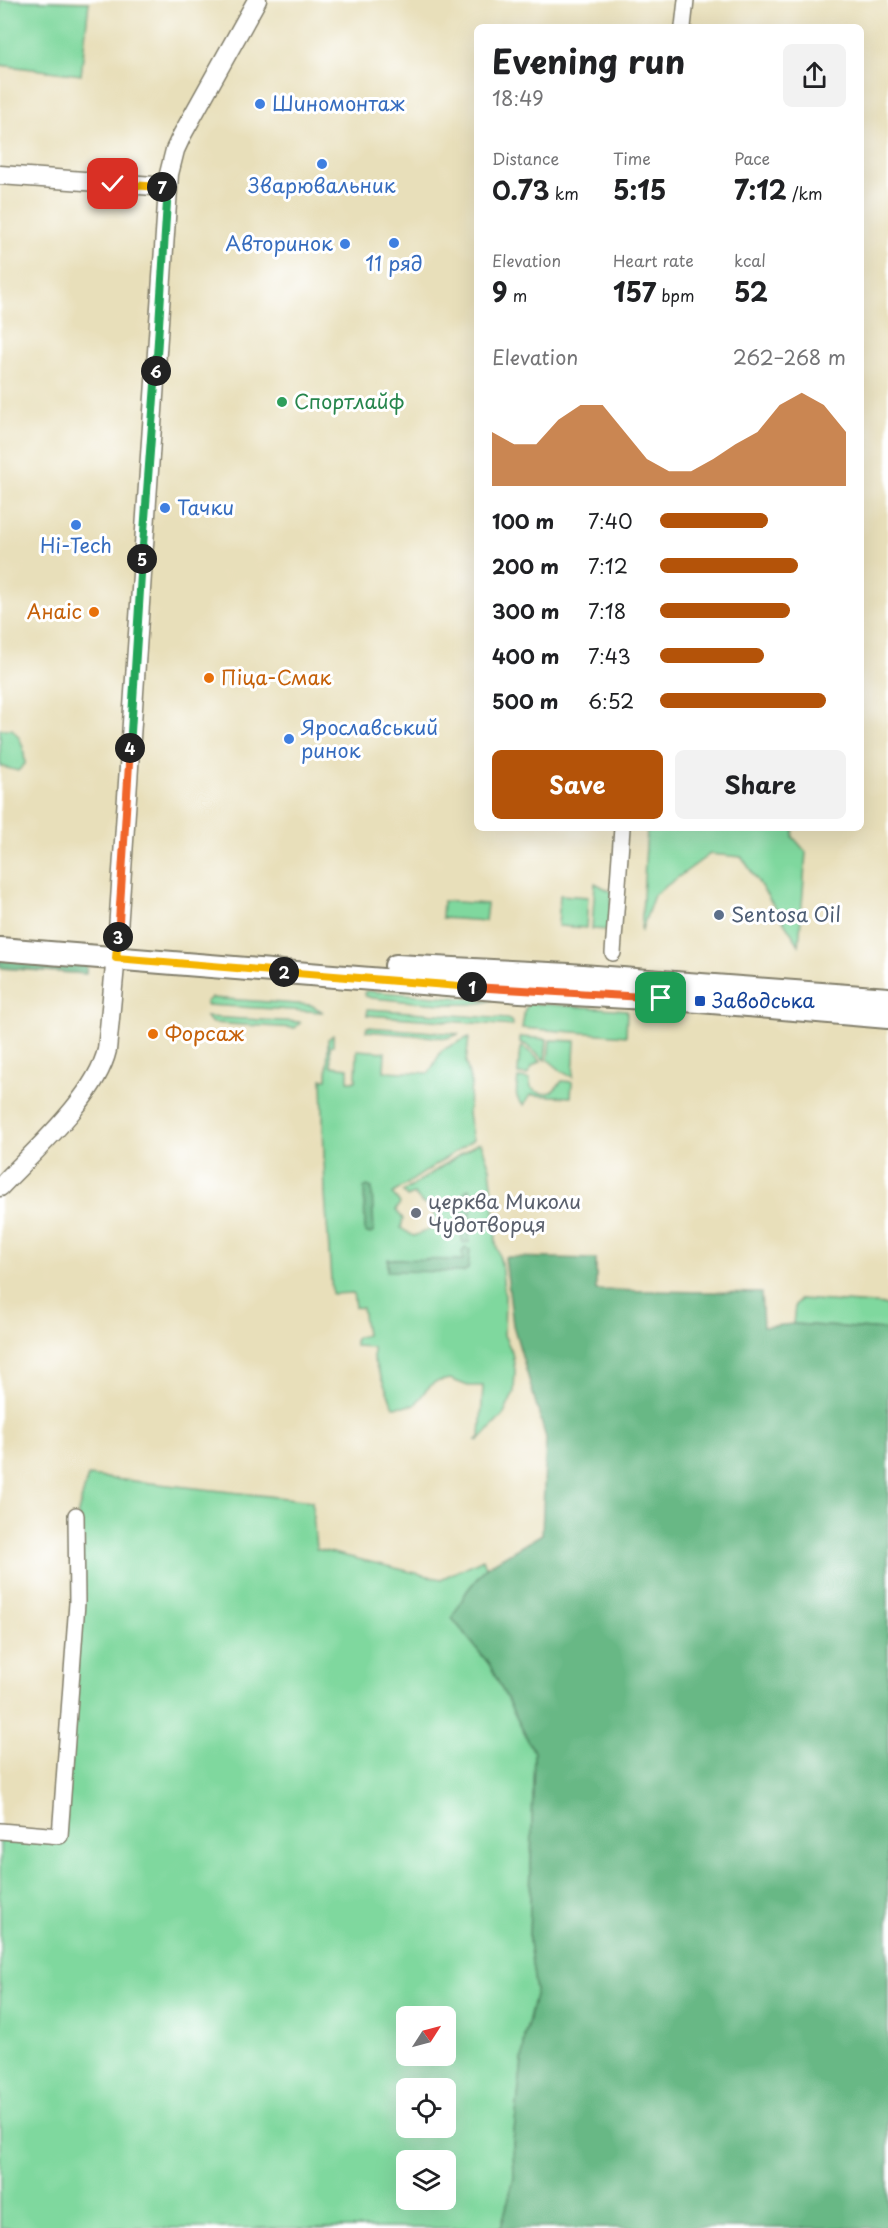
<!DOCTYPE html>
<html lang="en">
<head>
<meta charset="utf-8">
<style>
	:root { --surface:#fff; --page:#f2f2f2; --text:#202124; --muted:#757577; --accent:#b45309 }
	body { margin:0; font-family:"Playpen Sans",sans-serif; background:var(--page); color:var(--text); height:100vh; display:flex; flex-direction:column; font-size:22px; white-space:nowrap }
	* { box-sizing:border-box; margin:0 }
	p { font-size:20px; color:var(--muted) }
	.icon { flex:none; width:33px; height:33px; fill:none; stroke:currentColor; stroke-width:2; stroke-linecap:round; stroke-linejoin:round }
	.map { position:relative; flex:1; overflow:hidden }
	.drawer { position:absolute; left:474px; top:24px; width:390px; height:807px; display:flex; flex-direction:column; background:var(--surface); border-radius:9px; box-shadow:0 6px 24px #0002 }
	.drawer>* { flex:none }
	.needle { width:39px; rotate:54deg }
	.tools { position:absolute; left:396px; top:2006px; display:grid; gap:12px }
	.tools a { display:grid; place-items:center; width:60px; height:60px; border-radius:9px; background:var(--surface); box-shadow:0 6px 24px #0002; font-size:30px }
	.pin { position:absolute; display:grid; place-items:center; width:51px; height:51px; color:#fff; margin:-26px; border-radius:12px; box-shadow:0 3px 9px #0006 }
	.km { position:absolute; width:30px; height:30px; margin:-15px; border-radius:50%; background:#222; color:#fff; font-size:16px; line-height:30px; text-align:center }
	.round { display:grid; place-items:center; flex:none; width:63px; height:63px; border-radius:9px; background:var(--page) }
	.overview { display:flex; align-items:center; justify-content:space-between; height:102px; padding:0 18px }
	h1 { font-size:33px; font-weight:700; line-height:45px }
	.metrics { display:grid; grid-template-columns:repeat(3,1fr); gap:9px; height:102px; padding:6px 18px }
	.metrics div { display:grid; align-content:center }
	.metrics b { font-size:26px; font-weight:700 }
	.metrics small { font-size:16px; font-weight:400 }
	.metrics p { font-size:16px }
	.chart { height:168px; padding:12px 18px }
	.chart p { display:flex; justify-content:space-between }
	.chart svg { width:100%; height:108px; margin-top:6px; fill:var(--accent); opacity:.7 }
	.cta { display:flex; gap:12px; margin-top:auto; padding:12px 18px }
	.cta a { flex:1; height:69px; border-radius:9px; background:var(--accent); color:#fff; font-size:24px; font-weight:700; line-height:69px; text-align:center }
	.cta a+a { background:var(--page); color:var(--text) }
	ul { padding:0 18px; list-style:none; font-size:20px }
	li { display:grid; grid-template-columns:96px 72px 1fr; align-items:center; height:45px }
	li i { height:15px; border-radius:8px; background:var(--accent) }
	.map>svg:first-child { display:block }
	.green { fill:#7fd89e; stroke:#4e7a5d; stroke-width:1.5; fill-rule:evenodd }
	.forest { fill:#67b885; stroke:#426a50; stroke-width:1.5 }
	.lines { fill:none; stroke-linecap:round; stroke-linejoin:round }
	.minor-casing { stroke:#827e6b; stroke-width:18 }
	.tertiary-casing { stroke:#827e6b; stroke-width:21 }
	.primary-casing { stroke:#827e6b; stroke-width:26 }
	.minor { stroke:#fff; stroke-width:15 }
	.tertiary { stroke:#fff; stroke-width:18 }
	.primary { stroke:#fff; stroke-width:22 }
	.split-1-casing { stroke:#fff; stroke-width:12 }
	.split-2-casing { stroke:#fff; stroke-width:12 }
	.split-3-casing { stroke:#fff; stroke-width:12 }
	.split-4-casing { stroke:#fff; stroke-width:12 }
	.split-5-casing { stroke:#fff; stroke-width:12 }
	.split-6-casing { stroke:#fff; stroke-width:12 }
	.split-7-casing { stroke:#fff; stroke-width:12 }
	.split-8-casing { stroke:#fff; stroke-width:12 }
	.split-1 { stroke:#f0652b; stroke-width:8 }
	.split-2 { stroke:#f5b400; stroke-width:8 }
	.split-3 { stroke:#f5b400; stroke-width:8 }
	.split-4 { stroke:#f0652b; stroke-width:8 }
	.split-5 { stroke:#22a559; stroke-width:8 }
	.split-6 { stroke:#22a559; stroke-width:8 }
	.split-7 { stroke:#22a559; stroke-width:8 }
	.split-8 { stroke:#f5b400; stroke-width:8 }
	.shop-dot { fill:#3f7fe0; stroke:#fff; stroke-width:2 }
	.leisure-dot { fill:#2e9e5b; stroke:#fff; stroke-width:2 }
	.food-dot { fill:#e8710a; stroke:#fff; stroke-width:2 }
	.service-dot { fill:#5c6f8a; stroke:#fff; stroke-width:2 }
	.transit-dot { fill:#1a4fb4; stroke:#fff; stroke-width:2 }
	.worship-dot { fill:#6b7280; stroke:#fff; stroke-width:2 }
	.labels { text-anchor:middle; stroke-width:6; stroke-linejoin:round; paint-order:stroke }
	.shop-label { font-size:20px; fill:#366cbe; stroke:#fff; text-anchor:start }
	.leisure-label { font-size:20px; fill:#27864d; stroke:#fff; text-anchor:start }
	.food-label { font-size:20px; fill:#c56008; stroke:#fff; text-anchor:start }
	.service-label { font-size:20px; fill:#4e5e75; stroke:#fff; text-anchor:start }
	.transit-label { font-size:20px; fill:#164399; stroke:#fff; text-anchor:start }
	.worship-label { font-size:20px; fill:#5b616d; stroke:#fff; text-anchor:start }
</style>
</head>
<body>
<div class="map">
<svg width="888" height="2228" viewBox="0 0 888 2228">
	<rect width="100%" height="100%" fill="#fff"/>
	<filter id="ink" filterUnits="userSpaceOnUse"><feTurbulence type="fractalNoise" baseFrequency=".0167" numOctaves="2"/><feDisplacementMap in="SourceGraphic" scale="12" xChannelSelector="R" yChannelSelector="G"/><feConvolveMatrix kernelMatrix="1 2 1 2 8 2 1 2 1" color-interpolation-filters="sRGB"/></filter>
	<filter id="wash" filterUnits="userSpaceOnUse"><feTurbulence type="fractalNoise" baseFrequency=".008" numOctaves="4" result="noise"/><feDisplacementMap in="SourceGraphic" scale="24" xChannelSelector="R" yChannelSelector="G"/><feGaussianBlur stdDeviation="1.35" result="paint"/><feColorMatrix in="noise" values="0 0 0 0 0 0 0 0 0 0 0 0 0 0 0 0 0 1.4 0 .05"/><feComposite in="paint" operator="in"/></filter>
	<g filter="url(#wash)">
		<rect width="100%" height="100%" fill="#e8dfba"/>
		<path class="green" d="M 0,0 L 89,2 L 81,75 L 0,65 Z
			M 0,729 L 12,729 C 23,740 24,749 25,764 L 18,771 L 0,766 Z
			M 647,828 L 794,828 L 793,837 L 806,852 L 799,945 L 742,857 L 710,854 L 654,895 L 641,932 Z
			M 595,883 L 612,892 L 609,930 L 592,929 Z
			M 560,895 L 588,897 L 586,928 L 558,926 Z
			M 443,901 L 487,904 L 485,921 L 442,918 Z
			M 366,991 L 491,1000 C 471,1010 397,1000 372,998 L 365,996 L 364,993 Z
			M 211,998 L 311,1005 L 323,1012 L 206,1005 L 206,1002 Z
			M 529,1003 L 627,1010 L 626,1036 L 522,1028 L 525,1009 Z
			M 368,1009 L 507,1019 L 511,1021 L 513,1026 L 367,1015 Z
			M 206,1017 L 301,1022 L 295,1028 L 212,1023 Z
			M 367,1027 L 459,1034 L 447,1038 L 366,1031 Z
			M 333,1035 L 333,1045 L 330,1046 L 331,1066 L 348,1068 L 348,1081 L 356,1081 L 357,1050 L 385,1052 L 384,1071 L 429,1073 L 442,1050 L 469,1037 L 466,1063 L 471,1084 L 468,1114 L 473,1140 L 392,1194 L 400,1203 L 396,1210 L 403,1219 L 401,1228 L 413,1236 C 427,1232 437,1227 434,1211 L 428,1205 L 423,1204 L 414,1194 L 407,1197 L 403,1192 L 476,1144 L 481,1143 L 490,1168 L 494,1202 L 496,1244 L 501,1263 L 505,1297 L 504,1335 L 512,1352 L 515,1370 L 514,1392 L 504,1414 L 479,1441 L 476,1440 L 480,1438 L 483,1386 L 468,1386 L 450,1379 L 435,1382 L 425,1391 L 415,1405 L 394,1407 L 373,1359 L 373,1347 L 355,1346 L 355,1338 L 366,1335 L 362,1308 L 355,1307 L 353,1293 L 332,1294 L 325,1194 L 322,1079 L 327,1079 L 328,1039 Z
			M 520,1037 L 547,1039 L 545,1060 L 526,1045 L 520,1042 Z
			M 550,1040 L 575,1041 L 573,1077 C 562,1074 557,1066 548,1060 Z
			M 522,1046 L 541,1061 L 533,1066 L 527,1075 L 518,1074 L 519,1057 Z
			M 518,1078 L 529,1079 L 531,1088 C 545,1098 552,1094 562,1081 L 572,1082 L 571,1097 L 530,1095 L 524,1105 C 513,1099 517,1089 518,1078 Z
			M 800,1299 L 888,1305 L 888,1330 L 793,1324 L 795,1306 Z
			M 88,1476 L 312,1501 L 316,1549 L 441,1579 L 483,1559 L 486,1567 L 467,1591 L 452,1618 L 489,1664 L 534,1752 L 529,1942 L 536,1991 L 525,2036 L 513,2141 L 514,2178 L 501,2228 L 0,2228 L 0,1831 L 59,1836 L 78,1512 ZM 406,2016 L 446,2016 L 446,2055 L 406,2055 ZM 406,2088 L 446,2088 L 446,2127 L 406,2127 ZM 406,2160 L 446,2160 L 446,2199 L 406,2199 Z"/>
		<path class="forest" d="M 0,957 L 87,963 L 86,974 L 0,968 Z
			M 367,1186 L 372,1188 L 374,1232 L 370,1234 L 365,1232 L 364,1188 Z
			M 470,1188 L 472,1200 L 469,1242 L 463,1243 C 459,1233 462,1202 465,1191 Z
			M 465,1248 L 470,1250 L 468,1269 L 463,1272 L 387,1271 L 388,1259 L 463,1260 L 462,1252 Z
			M 505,1257 L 596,1259 L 596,1290 L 761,1293 L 763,1327 L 793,1324 L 888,1330 L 888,2228 L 501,2228 L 514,2178 L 513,2141 L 525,2036 L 536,1991 L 529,1942 L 534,1752 L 489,1664 L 452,1618 L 467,1591 L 486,1567 L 542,1534 L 546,1438 L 513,1325 Z"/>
	</g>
	<g filter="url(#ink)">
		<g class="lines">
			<g class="minor-casing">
				<path id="minor" d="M 683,27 L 686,0
					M 613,953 L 622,828
					M 0,1831 L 60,1836 L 77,1603 L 76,1515"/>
			</g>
			<g class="tertiary-casing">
				<path id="tertiary" d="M 0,175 L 168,187
					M 0,1187 C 33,1152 96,1097 107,1050 L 117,945 L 169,174 L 175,150 L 182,135 L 257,0"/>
			</g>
			<g class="primary-casing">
				<path id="primary" d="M 0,949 L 520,991 L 700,1001 L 888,1017
					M 396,966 L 569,975 L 888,999"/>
			</g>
			<use href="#minor" class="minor"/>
			<use href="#tertiary" class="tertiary"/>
			<use href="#primary" class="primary"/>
		</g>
	</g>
	<g class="lines" filter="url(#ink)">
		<g class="split-1-casing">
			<path id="split-1" d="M 472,987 L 661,998"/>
		</g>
		<g class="split-2-casing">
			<path id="split-2" d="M 284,972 L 472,987"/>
		</g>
		<g class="split-3-casing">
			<path id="split-3" d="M 118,937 L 116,958 L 284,972"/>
		</g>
		<g class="split-4-casing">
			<path id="split-4" d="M 118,937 L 130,748"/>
		</g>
		<g class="split-5-casing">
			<path id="split-5" d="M 130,748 L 142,559"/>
		</g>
		<g class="split-6-casing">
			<path id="split-6" d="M 142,559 L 156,371"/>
		</g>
		<g class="split-7-casing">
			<path id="split-7" d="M 156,371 L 168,187 L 162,187"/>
		</g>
		<g class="split-8-casing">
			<path id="split-8" d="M 113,184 L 162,187"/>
		</g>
		<use href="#split-1" class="split-1"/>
		<use href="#split-2" class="split-2"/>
		<use href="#split-3" class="split-3"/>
		<use href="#split-4" class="split-4"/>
		<use href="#split-5" class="split-5"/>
		<use href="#split-6" class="split-6"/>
		<use href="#split-7" class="split-7"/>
		<use href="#split-8" class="split-8"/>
	</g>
	<g class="shop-dot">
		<circle cx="260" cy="104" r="6"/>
		<circle cx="322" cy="164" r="6"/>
		<circle cx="394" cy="243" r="6"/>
		<circle cx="345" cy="244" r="6"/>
		<circle cx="165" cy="508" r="6"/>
		<circle cx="76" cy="525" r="6"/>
		<circle cx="289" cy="739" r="6"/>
	</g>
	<circle class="leisure-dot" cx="282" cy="402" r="6"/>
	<g class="food-dot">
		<circle cx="94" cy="612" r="6"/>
		<circle cx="209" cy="678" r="6"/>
		<circle cx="153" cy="1034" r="6"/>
	</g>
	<circle class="service-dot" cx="719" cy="915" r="6"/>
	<rect class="transit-dot" x="694" y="995" width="12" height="12" rx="3"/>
	<circle class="worship-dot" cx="416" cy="1213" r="6"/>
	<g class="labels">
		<g class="shop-label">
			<text x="272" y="111">Шиномонтаж</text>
			<text x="322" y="193" text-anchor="middle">Зварювальник</text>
			<text x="333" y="251" text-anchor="end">Авторинок</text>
			<text x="394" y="271" text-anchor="middle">11 ряд</text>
			<text x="177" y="515">Тачки</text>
			<text x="76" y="553" text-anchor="middle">Hi-Tech</text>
			<text x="301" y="735">Ярославський<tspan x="301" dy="23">ринок</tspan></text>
		</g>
		<g class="leisure-label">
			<text x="294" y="409">Спортлайф</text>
		</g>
		<g class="food-label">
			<text x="82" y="619" text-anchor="end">Анаіс</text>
			<text x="221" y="685">Піца-Смак</text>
			<text x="165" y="1041">Форсаж</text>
		</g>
		<g class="service-label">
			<text x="731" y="922">Sentosa Oil</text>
		</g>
		<g class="transit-label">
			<text x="712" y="1008">Заводська</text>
		</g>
		<g class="worship-label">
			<text x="428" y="1209">церква Миколи<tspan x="428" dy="23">Чудотворця</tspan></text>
		</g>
	</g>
</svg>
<div class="tools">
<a><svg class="needle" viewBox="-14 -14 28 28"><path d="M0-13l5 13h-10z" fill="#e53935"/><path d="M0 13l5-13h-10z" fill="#757577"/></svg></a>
<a><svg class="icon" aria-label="locate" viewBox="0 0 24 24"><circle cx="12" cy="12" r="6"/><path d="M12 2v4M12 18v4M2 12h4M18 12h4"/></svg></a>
<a><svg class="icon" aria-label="layers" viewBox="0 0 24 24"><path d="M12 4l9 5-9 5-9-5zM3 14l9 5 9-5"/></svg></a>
</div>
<div class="pin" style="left:661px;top:998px;background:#1e9e55"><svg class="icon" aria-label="arrive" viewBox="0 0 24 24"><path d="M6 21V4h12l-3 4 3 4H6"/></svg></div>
<div class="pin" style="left:113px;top:184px;background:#d93025"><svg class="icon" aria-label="check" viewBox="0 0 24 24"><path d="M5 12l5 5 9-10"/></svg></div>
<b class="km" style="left:472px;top:987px">1</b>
<b class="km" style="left:284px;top:972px">2</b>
<b class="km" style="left:118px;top:937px">3</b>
<b class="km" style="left:130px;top:748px">4</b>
<b class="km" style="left:142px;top:559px">5</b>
<b class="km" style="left:156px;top:371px">6</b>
<b class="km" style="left:162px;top:187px">7</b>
<section class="drawer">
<div class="overview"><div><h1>Evening run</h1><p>18:49</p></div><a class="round"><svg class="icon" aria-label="share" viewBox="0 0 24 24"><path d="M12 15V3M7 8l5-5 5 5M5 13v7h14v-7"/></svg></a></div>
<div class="metrics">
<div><p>Distance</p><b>0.73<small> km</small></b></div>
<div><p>Time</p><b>5:15</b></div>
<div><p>Pace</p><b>7:12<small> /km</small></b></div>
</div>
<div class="metrics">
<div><p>Elevation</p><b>9<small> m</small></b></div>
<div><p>Heart rate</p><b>157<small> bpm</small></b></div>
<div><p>kcal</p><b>52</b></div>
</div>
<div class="chart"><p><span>Elevation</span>262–268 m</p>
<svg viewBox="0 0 160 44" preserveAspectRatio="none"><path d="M0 44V22L10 27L20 27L30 17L40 11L50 11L60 22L70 33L80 38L90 38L100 33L110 27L120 22L130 11L140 6L150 11L160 22V44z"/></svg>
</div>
<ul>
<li><b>100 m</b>7:40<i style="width:58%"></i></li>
<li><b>200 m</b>7:12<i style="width:74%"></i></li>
<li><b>300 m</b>7:18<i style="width:70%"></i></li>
<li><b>400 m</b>7:43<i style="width:56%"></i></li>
<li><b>500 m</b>6:52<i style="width:89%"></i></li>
</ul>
<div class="cta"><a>Save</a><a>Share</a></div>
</section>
</div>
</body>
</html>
